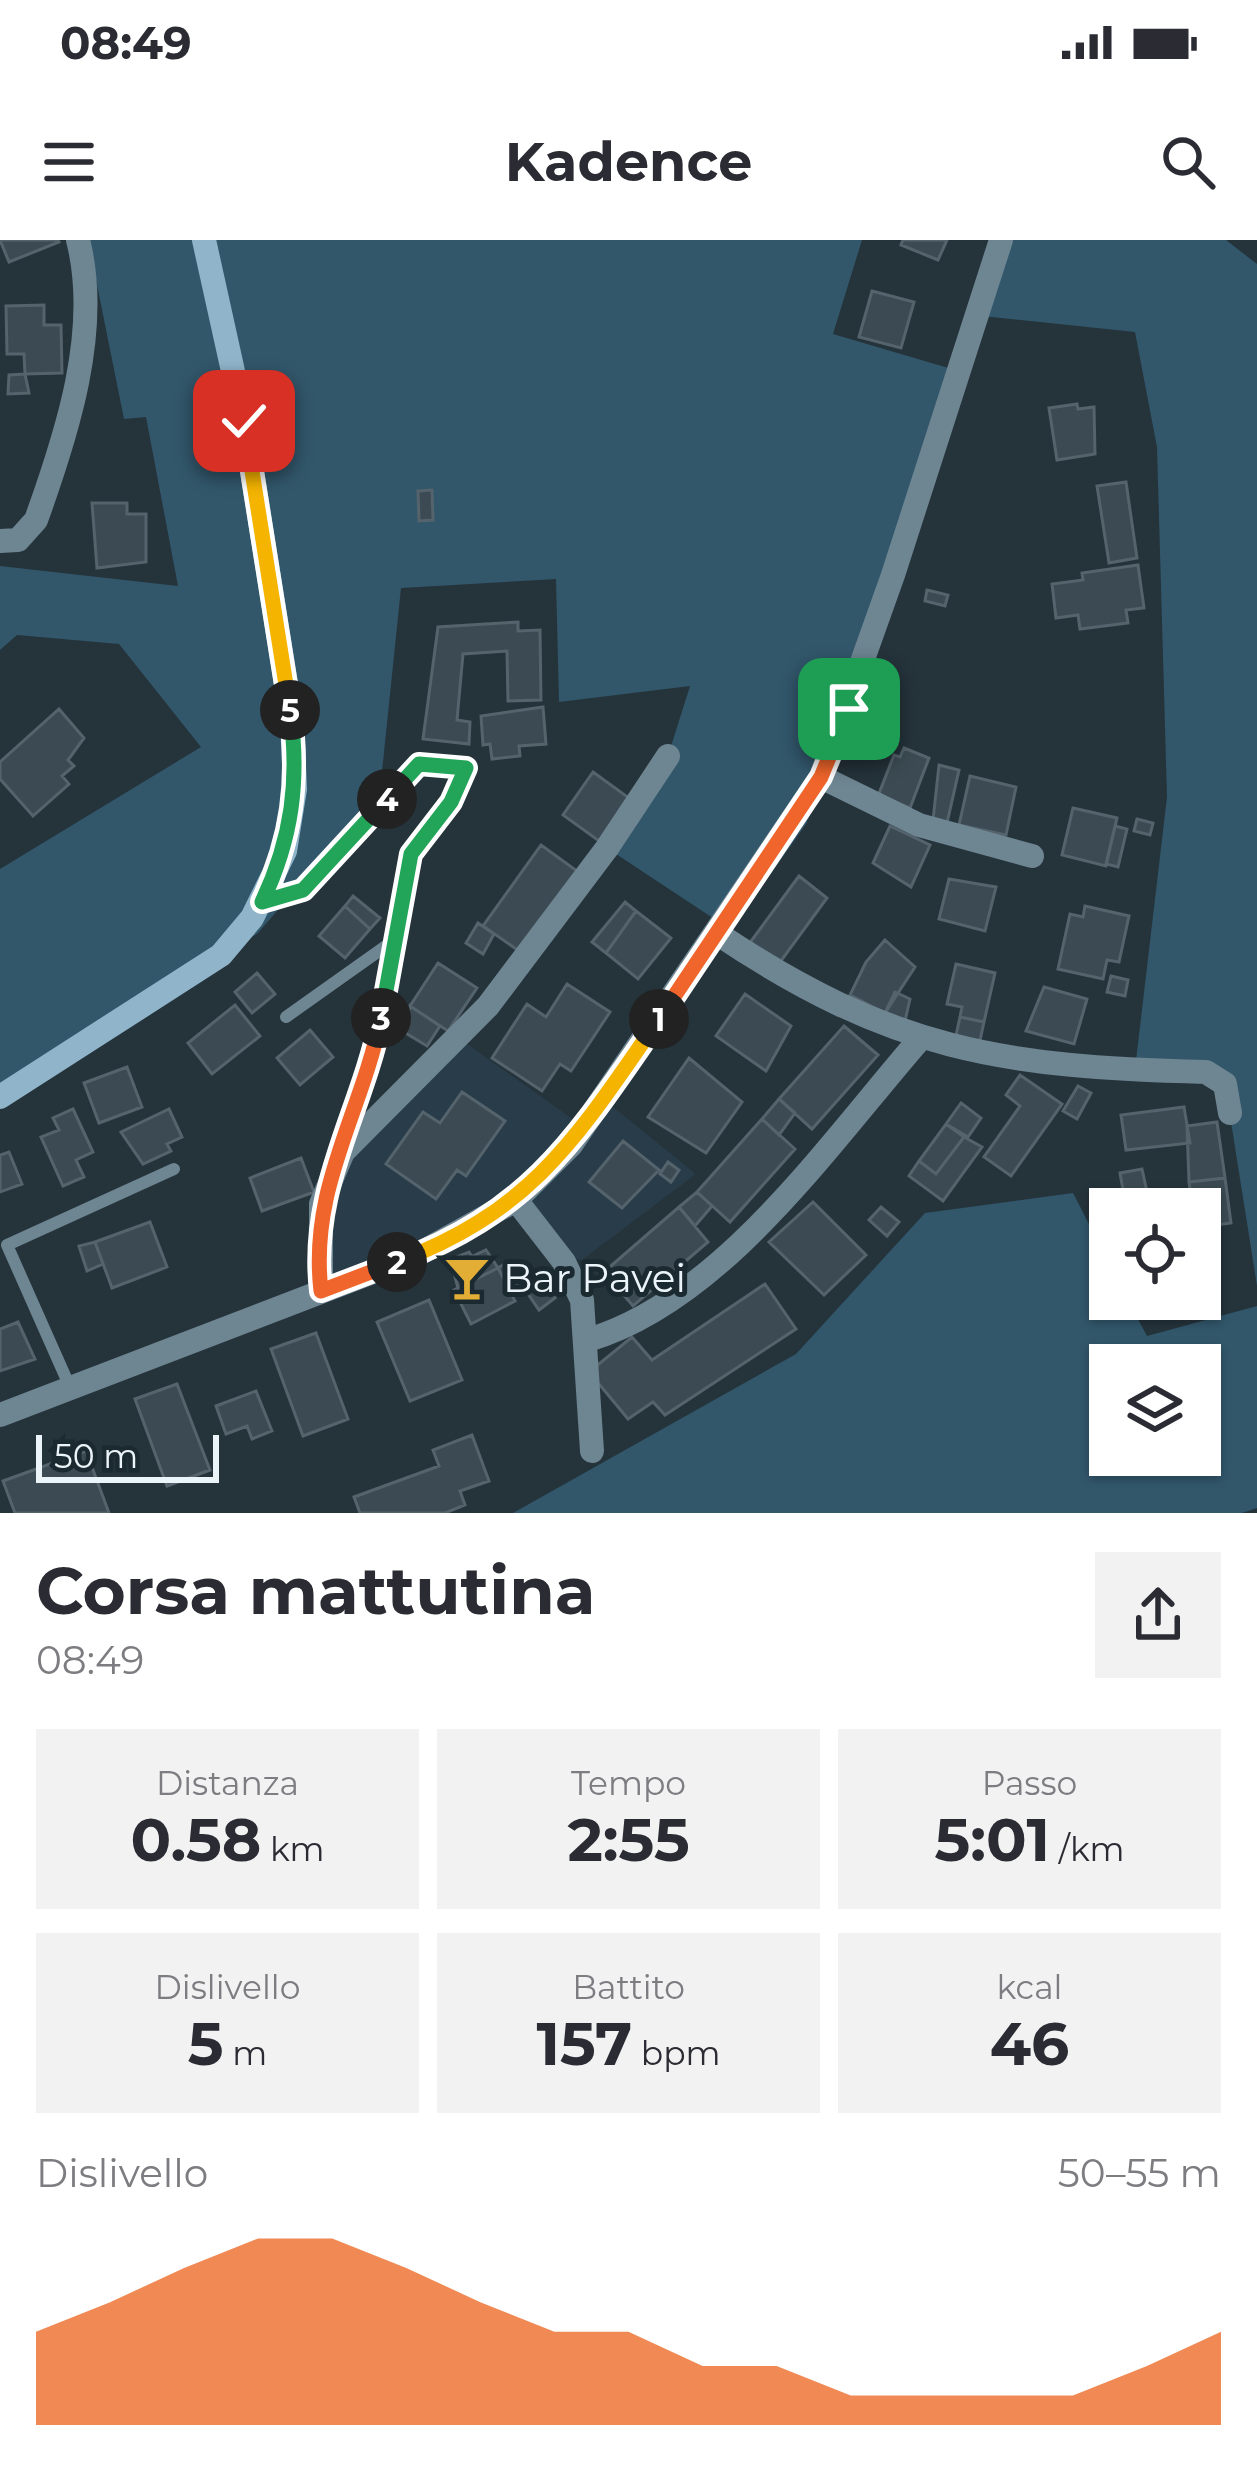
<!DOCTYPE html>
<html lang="it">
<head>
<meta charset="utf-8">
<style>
	:root { --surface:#fff; --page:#f2f2f3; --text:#2b2b33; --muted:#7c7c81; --accent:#ea580c }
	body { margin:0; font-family:Montserrat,sans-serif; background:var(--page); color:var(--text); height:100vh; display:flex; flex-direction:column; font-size:45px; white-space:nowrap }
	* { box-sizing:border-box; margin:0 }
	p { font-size:39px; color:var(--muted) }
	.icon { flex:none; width:66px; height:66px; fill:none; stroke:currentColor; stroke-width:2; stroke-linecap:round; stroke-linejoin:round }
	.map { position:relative; height:1273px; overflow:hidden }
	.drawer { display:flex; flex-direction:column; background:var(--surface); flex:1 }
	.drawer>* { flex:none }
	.tools { position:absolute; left:1089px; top:948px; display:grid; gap:24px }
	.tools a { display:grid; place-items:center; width:132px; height:132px; border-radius:0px; background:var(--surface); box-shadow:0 3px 9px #0004; font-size:60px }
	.scale { position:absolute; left:36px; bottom:30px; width:183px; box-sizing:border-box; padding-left:12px; border:6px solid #ebf4f9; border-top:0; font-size:33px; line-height:42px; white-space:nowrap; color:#ebf4f9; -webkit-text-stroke:9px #1b2930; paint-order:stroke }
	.pin { position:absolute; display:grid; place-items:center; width:102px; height:102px; color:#fff; margin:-51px; border-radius:24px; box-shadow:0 6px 18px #0006 }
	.km { position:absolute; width:60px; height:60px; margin:-30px; border-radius:50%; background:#222; color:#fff; font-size:33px; line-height:60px; text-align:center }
	.round { display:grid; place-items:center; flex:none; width:126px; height:126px; border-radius:0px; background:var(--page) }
	.head { display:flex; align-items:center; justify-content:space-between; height:204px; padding:0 36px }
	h1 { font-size:66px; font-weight:700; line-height:90px }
	.metrics { display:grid; grid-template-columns:repeat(3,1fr); gap:18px; height:204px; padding:12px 36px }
	.metrics div { display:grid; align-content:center; border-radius:0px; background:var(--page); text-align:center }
	.metrics b { font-size:60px; font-weight:700 }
	.metrics small { font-size:33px; font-weight:400 }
	.metrics p { font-size:33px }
	.chart { height:336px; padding:24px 36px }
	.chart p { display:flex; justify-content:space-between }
	.chart svg { width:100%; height:216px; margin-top:12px; fill:var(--accent); opacity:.7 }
	.status { display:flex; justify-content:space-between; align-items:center; height:84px; padding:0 60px; background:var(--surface); direction:ltr }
	.status svg { height:33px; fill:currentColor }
	header { display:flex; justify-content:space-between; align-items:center; height:156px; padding:0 36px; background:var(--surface); font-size:54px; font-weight:700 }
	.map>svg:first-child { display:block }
	.built { fill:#283d49 }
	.green { fill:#32576b; fill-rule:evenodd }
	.building { fill:#3c4b53; stroke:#54636c; stroke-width:3 }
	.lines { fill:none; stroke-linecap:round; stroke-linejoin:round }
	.service { stroke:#6e8592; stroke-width:12 }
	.minor { stroke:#6e8592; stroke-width:24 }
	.tertiary { stroke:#6e8592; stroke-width:24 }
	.secondary { stroke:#90b5ca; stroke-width:24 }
	.split-1-casing { stroke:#fff; stroke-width:24 }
	.split-2-casing { stroke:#fff; stroke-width:24 }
	.split-3-casing { stroke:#fff; stroke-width:24 }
	.split-4-casing { stroke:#fff; stroke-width:24 }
	.split-5-casing { stroke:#fff; stroke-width:24 }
	.split-6-casing { stroke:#fff; stroke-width:24 }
	.split-1 { stroke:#f0652b; stroke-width:15 }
	.split-2 { stroke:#f5b400; stroke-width:15 }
	.split-3 { stroke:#f0652b; stroke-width:15 }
	.split-4 { stroke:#22a559; stroke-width:15 }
	.split-5 { stroke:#22a559; stroke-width:15 }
	.split-6 { stroke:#f5b400; stroke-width:15 }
	.labels { text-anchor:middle; stroke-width:10; stroke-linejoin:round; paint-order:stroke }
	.poi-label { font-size:39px; fill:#ebf4f9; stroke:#1b2930; text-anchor:start }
</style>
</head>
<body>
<div class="status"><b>08:49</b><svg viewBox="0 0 49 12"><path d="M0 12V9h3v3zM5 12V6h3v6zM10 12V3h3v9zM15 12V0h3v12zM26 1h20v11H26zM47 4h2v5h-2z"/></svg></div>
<header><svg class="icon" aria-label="menu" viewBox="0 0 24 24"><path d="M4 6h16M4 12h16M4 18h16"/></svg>Kadence<svg class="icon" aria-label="search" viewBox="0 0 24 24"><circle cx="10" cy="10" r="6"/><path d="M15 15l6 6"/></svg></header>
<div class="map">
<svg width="1257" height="1273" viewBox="0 0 1257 1273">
	<rect width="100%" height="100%" fill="#25333b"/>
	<path class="built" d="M 456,796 L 588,890 L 607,862 L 696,934 L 582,1020 L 554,1016 L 515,966 L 313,1060 L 308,987 L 321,943 Z"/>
	<path class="green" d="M 88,0 L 862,0 L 833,94 L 962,132 L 861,458 L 806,584 L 731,690 L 607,608 L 668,516 L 690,446 L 559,462 L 556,339 L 401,348 L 380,551 L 258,693 L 0,869 L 0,629 L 201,507 L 119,404 L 17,395 L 0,410 L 0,326 L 178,346 L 146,177 L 124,179 Z
		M 1009,0 L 1226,0 L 1257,24 L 1257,1046 L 1225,844 L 1135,829 L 1167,557 L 1157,207 L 1135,92 L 982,76 Z
		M 1073,953 L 1110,1025 L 1110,1059 L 1127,1059 L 1147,1096 L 1257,1066 L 1257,1268 L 1242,1273 L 513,1273 L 796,1114 L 925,973 ZM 1110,1125 L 1200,1125 L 1200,1215 L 1110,1215 Z"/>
	<path class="building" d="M 0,0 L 58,0 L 59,2 L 9,22 Z
		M 903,0 L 947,0 L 938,20 L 901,5 Z
		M 872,51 L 914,62 L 901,108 L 859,97 Z
		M 44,65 L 44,85 L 61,85 L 62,133 L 25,134 L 24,114 L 7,114 L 6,66 Z
		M 25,134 L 29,153 L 8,154 L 9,135 Z
		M 1077,164 L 1078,169 L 1094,167 L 1095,214 L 1057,220 L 1049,168 Z
		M 1126,242 L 1137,318 L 1109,323 L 1097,246 Z
		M 432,250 L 433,280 L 419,281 L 418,251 Z
		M 92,263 L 127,263 L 127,274 L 146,274 L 146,322 L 97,328 Z
		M 1138,325 L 1144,368 L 1126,370 L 1128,383 L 1080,389 L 1078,375 L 1056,378 L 1052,344 L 1083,340 L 1082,333 Z
		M 927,350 L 948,355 L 945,366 L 925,361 Z
		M 518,382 L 518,391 L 540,390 L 541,460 L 508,461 L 507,411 L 463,414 L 457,480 L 470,482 L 469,504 L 423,499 L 438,387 Z
		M 543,467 L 546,504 L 519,506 L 520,516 L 492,519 L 490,504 L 483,505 L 481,476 Z
		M 59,469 L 84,498 L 68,520 L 74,526 L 62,536 L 69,544 L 33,576 L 0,539 L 0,522 Z
		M 904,508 L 929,518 L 910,568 L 878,556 L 894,515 L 900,517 Z
		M 939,525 L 959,530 L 947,583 L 933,580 Z
		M 593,532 L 629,558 L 599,601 L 563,575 Z
		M 970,536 L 1016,547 L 1006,595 L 959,585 Z
		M 1073,568 L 1117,578 L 1106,626 L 1062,615 Z
		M 1137,579 L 1153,583 L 1150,595 L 1134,591 Z
		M 890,586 L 930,605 L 911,647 L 873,623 Z
		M 1115,586 L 1127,589 L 1118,627 L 1106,624 Z
		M 541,605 L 577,631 L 519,711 L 483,686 Z
		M 799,636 L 827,658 L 778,725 L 749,704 Z
		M 949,639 L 996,647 L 985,691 L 939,679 Z
		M 353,656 L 380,678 L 370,689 L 345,666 Z
		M 625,662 L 636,671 L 606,713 L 592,702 Z
		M 345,666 L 370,689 L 345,718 L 319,696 Z
		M 1085,666 L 1129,676 L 1119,722 L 1107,720 L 1103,739 L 1058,729 L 1070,674 L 1083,677 Z
		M 636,671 L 671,698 L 638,739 L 606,713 Z
		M 478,683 L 494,694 L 483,714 L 466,703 Z
		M 885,700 L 915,727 L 885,773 L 850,755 L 866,722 Z
		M 438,723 L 477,748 L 448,791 L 410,766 Z
		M 956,724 L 995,733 L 984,782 L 960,777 L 962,767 L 947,764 Z
		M 257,733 L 275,754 L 252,773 L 235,752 Z
		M 1111,736 L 1128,740 L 1125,756 L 1107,752 Z
		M 567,744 L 610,772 L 571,831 L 560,824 L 542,851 L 492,818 L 527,764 L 546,777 Z
		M 1044,747 L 1087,759 L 1074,804 L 1026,791 Z
		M 895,752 L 910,759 L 905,781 L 885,773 Z
		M 745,754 L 791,786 L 766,831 L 716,796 Z
		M 235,765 L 260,796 L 212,834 L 188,803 Z
		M 410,766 L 440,786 L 427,806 L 404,792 Z
		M 960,777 L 984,782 L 979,805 L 955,800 Z
		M 844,786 L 878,815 L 812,889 L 779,859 Z
		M 310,790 L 333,817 L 300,845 L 277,818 Z
		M 689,818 L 742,862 L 706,913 L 648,877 Z
		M 127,827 L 142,867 L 99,883 L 84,843 Z
		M 1020,835 L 1062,864 L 1011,936 L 984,917 L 1020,866 L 1006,855 Z
		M 1078,846 L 1091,853 L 1077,879 L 1063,871 Z
		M 462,852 L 505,881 L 466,936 L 457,930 L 436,959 L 386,924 L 423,872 L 440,883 Z
		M 779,859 L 795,873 L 779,895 L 762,879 Z
		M 961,863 L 981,878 L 968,897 L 946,884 Z
		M 1184,867 L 1190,903 L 1126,910 L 1121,875 Z
		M 73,869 L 93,912 L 76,920 L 84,937 L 63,946 L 41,897 L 59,890 L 53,878 Z
		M 169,869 L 182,897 L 167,904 L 171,911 L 143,924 L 121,892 Z
		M 762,879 L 795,909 L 730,982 L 697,952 Z
		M 1217,882 L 1225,938 L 1189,942 L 1187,886 Z
		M 946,884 L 964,897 L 936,934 L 919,921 Z
		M 964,897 L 982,907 L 943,961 L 909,936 L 919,921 L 936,934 Z
		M 623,901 L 659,930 L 622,968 L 589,942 Z
		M 9,912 L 22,944 L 0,952 L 0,915 Z
		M 301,918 L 314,952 L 262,971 L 250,938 Z
		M 668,922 L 679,930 L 671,942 L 660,934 Z
		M 1142,929 L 1147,952 L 1124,956 L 1120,933 Z
		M 1225,938 L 1231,983 L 1200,987 L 1200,969 L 1193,969 L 1189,942 Z
		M 697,952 L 712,966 L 695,986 L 679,967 Z
		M 813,962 L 866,1015 L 824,1055 L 769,1002 Z
		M 679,967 L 708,1002 L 633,1066 L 604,1032 Z
		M 881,967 L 899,982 L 887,996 L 869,980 Z
		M 150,982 L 167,1027 L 112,1048 L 95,1002 Z
		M 1214,994 L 1217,1045 L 1202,1046 L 1200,995 Z
		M 95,1002 L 103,1024 L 87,1031 L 79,1006 Z
		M 486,1010 L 498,1028 L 458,1048 L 452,1026 Z
		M 469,1012 L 473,1018 L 452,1026 L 449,1020 Z
		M 506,1023 L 518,1043 L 509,1049 L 498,1028 Z
		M 498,1028 L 515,1061 L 471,1084 L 454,1050 Z
		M 544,1043 L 555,1058 L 539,1070 L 528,1054 Z
		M 765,1044 L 796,1089 L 665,1175 L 653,1162 L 628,1179 L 589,1132 L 632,1097 L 652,1120 Z
		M 429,1060 L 462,1140 L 410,1161 L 377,1082 Z
		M 18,1082 L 35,1119 L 0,1131 L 0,1089 Z
		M 316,1093 L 348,1179 L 303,1196 L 271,1109 Z
		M 177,1144 L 210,1230 L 167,1246 L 135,1159 Z
		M 256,1151 L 272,1191 L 252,1199 L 247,1186 L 226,1194 L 216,1166 Z
		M 472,1195 L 489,1241 L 460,1251 L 465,1265 L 445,1273 L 360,1273 L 354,1257 L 439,1226 L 433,1210 Z
		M 86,1211 L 109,1273 L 15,1273 L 3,1241 Z"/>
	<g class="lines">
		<path class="service" d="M 262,662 L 303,649 L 419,524 L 466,528 L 451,561 L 411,614 L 375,808 L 344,905
			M 286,777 L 393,701
			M 70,1147 L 7,1005 L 174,929"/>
		<path class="minor" d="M 0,301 L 18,300 L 36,280 C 67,194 101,90 78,0
			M 821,537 L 919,585 L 1032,616
			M 718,694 C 891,810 1002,827 1206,832 L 1225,844 L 1230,873
			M 516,960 L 564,1022 L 582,1060 L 592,1211
			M 321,1051 L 321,964 L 343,912 L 488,766 L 607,608 L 668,516
			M 588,1100 C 723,1060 830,902 920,799"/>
		<path class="tertiary" d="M 0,1175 L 417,1015 L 516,960 L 571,905 L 821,537 L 893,335 L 1001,0"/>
		<path class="secondary" d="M 0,857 L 221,715 L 252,678 L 285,611 L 295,549 L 292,481 L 244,181 L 204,0"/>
	</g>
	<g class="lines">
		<g class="split-1-casing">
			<path id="split-1" d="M 659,779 L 821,537 L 849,469"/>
		</g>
		<g class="split-2-casing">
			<path id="split-2" d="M 397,1022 C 535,970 579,894 659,779"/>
		</g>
		<g class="split-3-casing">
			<path id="split-3" d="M 381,778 C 361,875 309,948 321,1051 L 397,1022"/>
		</g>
		<g class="split-4-casing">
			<path id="split-4" d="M 381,778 L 411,614 L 451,562 L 466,528 L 419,524 L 387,559"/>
		</g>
		<g class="split-5-casing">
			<path id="split-5" d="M 290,470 C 300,540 292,599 262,662 L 303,650 L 387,559"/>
		</g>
		<g class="split-6-casing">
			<path id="split-6" d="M 244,181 L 290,470"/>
		</g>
		<use href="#split-1" class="split-1"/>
		<use href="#split-2" class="split-2"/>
		<use href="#split-3" class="split-3"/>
		<use href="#split-4" class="split-4"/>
		<use href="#split-5" class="split-5"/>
		<use href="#split-6" class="split-6"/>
	</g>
	<defs>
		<g id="bar-bare" transform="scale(3.6)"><path d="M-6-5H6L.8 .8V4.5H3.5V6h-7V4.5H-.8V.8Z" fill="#e3ae35" stroke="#1b2930" stroke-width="2.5" paint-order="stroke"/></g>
	</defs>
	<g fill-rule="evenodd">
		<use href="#bar-bare" x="467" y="1038"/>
	</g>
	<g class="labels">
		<g class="poi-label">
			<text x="503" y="1052">Bar Pavei</text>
		</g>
	</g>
</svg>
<div class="tools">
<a><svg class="icon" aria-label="locate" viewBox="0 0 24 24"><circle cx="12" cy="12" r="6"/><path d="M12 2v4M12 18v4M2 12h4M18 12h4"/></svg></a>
<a><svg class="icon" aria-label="layers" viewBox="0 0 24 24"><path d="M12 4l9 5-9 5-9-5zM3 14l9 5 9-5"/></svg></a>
</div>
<div class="scale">50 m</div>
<div class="pin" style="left:849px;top:469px;background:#1e9e55"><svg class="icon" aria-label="arrive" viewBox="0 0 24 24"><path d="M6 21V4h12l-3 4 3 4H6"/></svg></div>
<div class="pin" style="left:244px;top:181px;background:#d93025"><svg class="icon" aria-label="check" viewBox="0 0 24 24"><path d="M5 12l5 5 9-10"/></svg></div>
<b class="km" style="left:659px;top:779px">1</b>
<b class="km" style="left:397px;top:1022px">2</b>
<b class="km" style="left:381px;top:778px">3</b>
<b class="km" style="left:387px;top:559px">4</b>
<b class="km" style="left:290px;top:470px">5</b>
</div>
<section class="drawer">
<div class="head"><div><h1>Corsa mattutina</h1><p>08:49</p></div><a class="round"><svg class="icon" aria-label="share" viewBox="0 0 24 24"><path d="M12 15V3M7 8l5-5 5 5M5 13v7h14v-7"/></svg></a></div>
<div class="metrics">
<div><p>Distanza</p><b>0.58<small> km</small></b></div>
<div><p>Tempo</p><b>2:55</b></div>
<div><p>Passo</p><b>5:01<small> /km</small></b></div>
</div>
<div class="metrics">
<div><p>Dislivello</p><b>5<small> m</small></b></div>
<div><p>Battito</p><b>157<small> bpm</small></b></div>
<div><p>kcal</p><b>46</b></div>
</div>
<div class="chart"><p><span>Dislivello</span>50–55 m</p>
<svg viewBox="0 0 160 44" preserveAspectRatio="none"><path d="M0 44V25L10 19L20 12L30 6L40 6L50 12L60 19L70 25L80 25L90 32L100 32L110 38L120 38L130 38L140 38L150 32L160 25V44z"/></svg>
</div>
</section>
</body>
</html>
